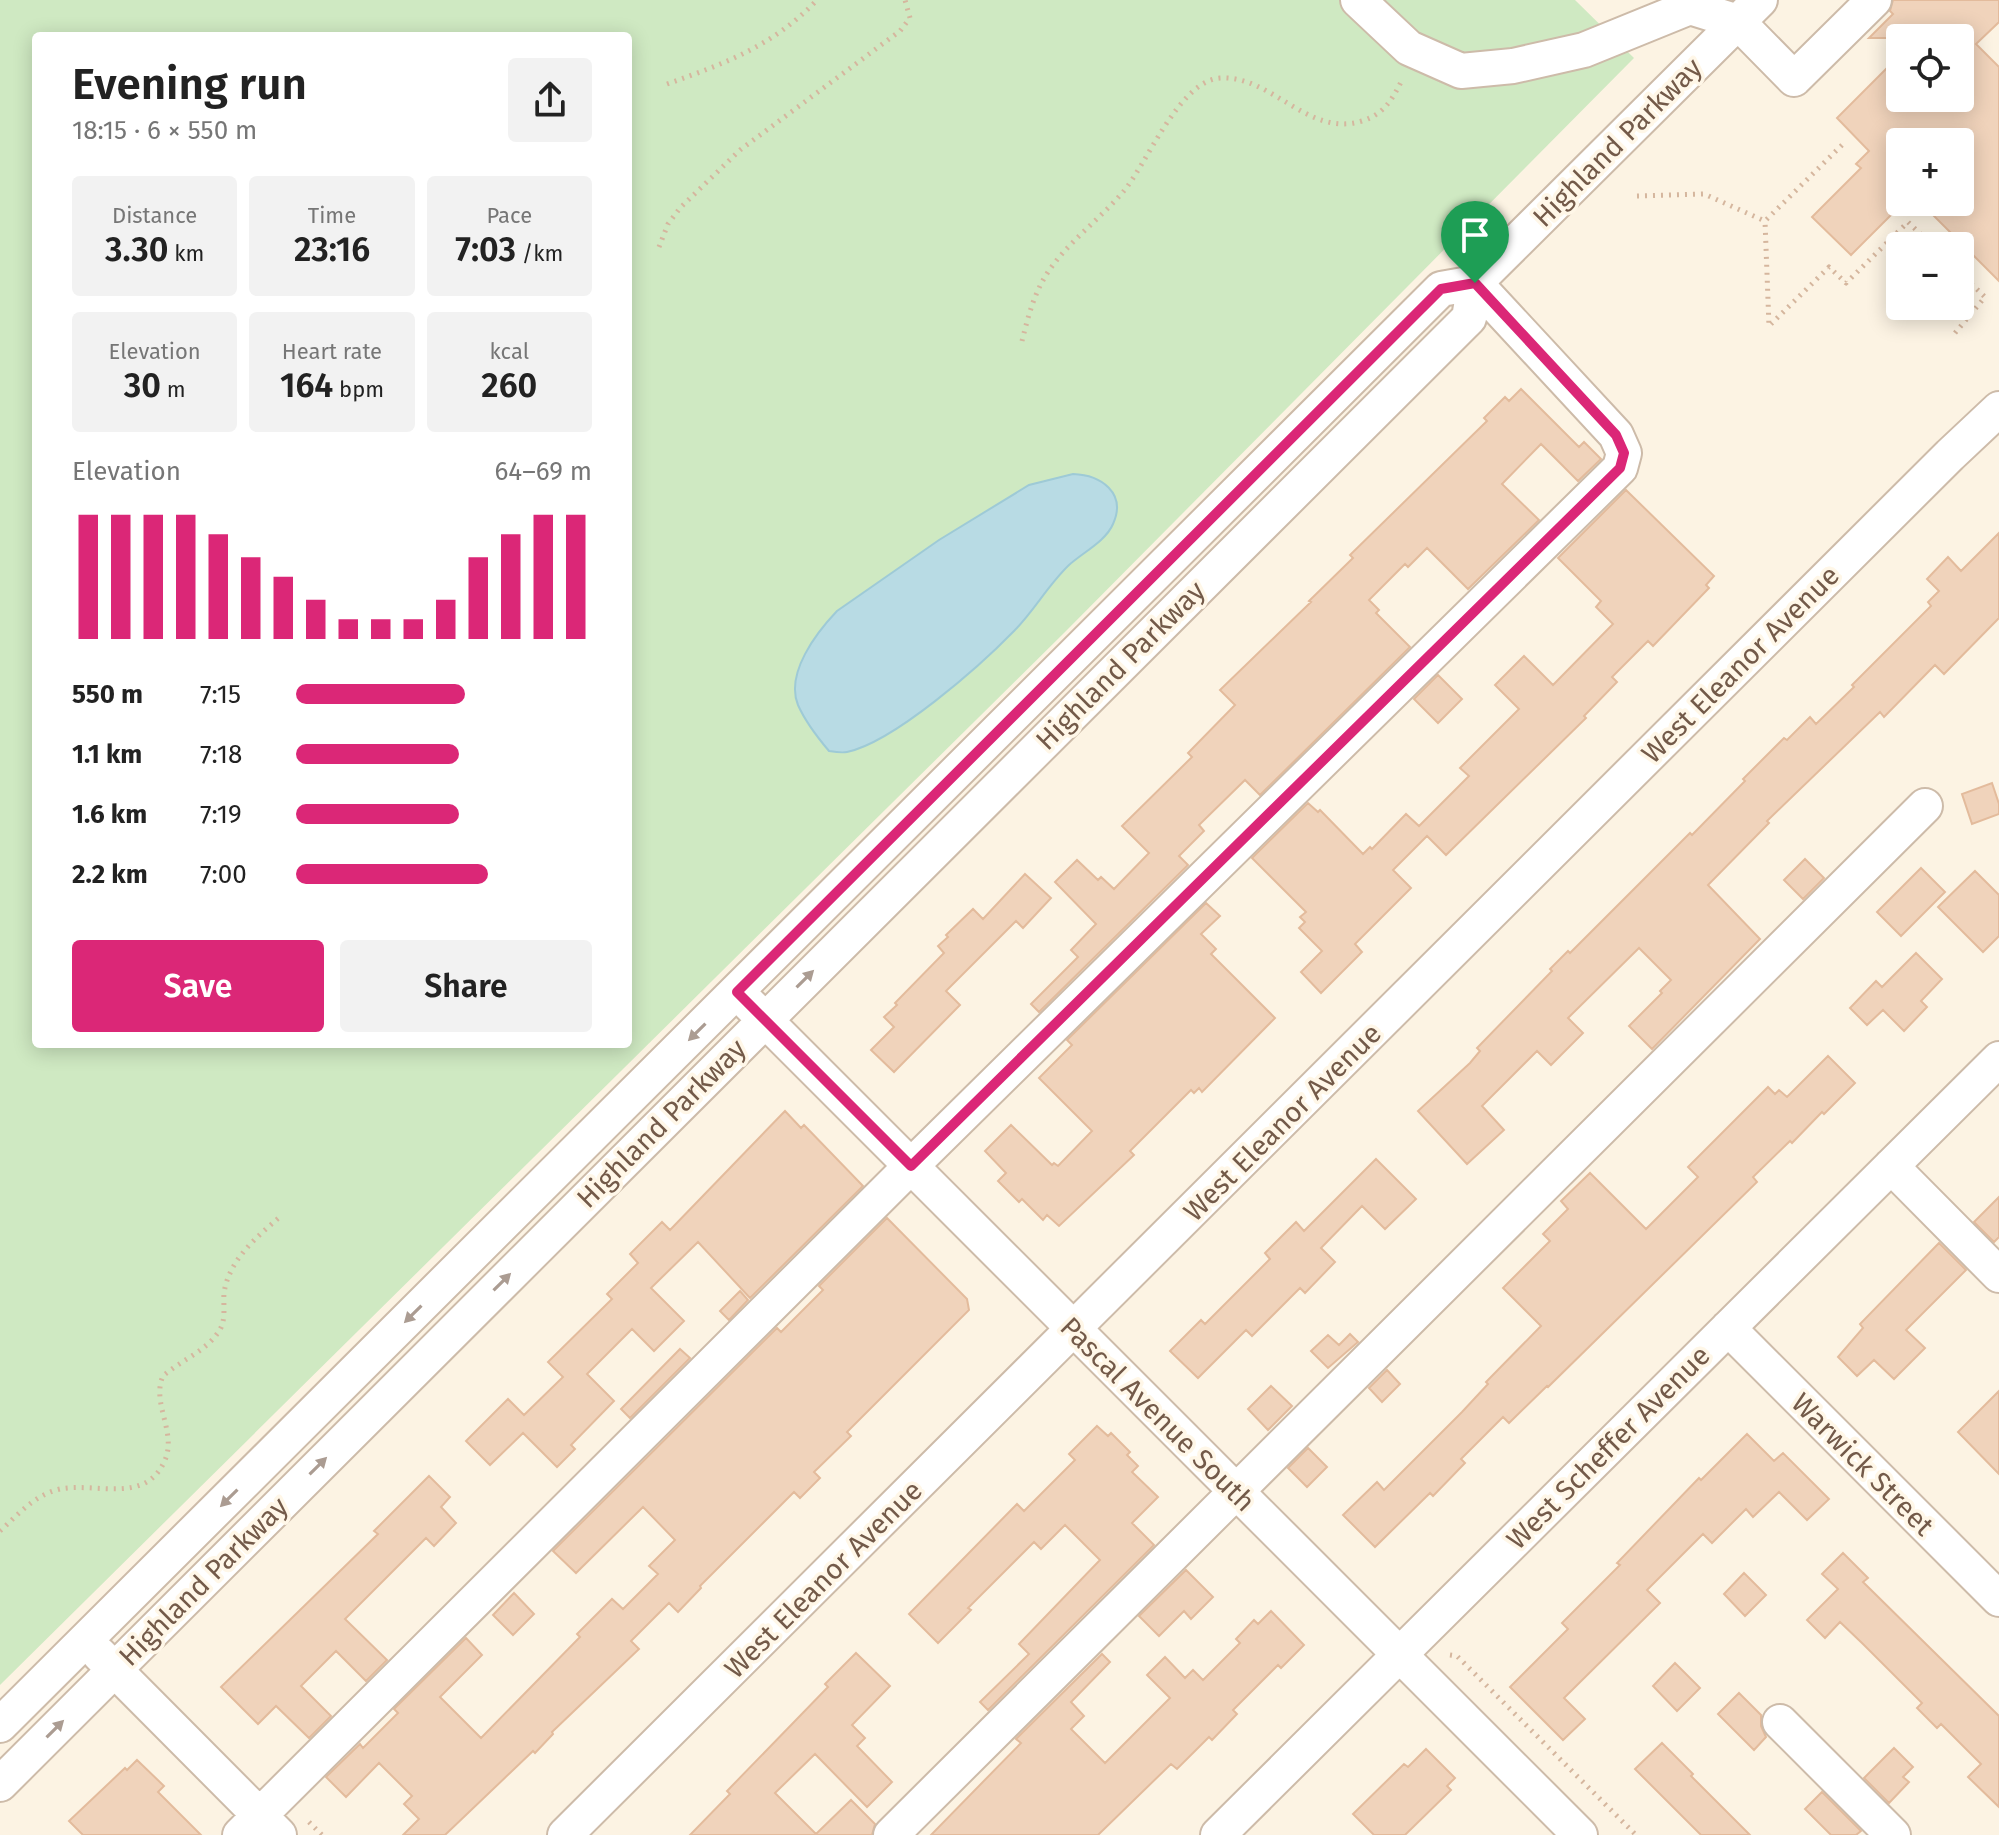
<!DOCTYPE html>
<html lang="en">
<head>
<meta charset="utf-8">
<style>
	:root { --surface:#fff; --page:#f2f2f2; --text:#222; --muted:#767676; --accent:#db2777 }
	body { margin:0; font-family:"Fira Sans",sans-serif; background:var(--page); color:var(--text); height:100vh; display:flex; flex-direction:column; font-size:30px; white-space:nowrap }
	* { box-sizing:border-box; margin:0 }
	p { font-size:26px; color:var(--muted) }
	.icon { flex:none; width:44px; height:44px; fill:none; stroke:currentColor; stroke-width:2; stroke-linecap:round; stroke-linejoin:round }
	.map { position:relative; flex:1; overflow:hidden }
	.side { position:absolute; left:32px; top:32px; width:600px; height:1016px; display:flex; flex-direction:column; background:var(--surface); border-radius:8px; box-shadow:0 4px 20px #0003 }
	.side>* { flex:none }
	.tools { position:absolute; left:1886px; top:24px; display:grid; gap:16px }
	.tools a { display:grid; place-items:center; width:88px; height:88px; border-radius:8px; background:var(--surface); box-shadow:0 4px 20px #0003; font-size:40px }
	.pin { position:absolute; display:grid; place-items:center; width:68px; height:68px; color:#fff; margin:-82px -34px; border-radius:50% 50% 50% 0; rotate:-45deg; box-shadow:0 0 8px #0007 }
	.pin .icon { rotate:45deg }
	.round { display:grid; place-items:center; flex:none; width:84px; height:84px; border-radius:8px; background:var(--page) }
	.headline { display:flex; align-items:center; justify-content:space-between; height:136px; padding:0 40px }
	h1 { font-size:44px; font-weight:600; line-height:60px }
	.figures { display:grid; grid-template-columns:repeat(3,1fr); gap:12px; height:136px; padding:8px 40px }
	.figures div { display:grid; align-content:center; border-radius:8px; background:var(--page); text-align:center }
	.figures b { font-size:34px; font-weight:600 }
	.figures small { font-size:22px; font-weight:400 }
	.figures p { font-size:22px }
	.chart { height:224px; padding:16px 40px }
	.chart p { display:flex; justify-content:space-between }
	.chart svg { width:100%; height:144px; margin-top:8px; stroke:var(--accent); stroke-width:6 }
	.action { display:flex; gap:16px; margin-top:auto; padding:16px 40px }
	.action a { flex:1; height:92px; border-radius:8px; background:var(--accent); color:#fff; font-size:32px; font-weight:600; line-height:92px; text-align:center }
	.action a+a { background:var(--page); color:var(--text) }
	ul { padding:0 40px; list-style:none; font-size:26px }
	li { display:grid; grid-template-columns:128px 96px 1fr; align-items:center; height:60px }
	li i { height:20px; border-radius:10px; background:var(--accent) }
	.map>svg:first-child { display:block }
	.green { fill:#cfe9c2; fill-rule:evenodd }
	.water { fill:#b8dbe4; stroke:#9ecad6; stroke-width:2 }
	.building { fill:#f0d3bb; stroke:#e3bb9c; stroke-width:2 }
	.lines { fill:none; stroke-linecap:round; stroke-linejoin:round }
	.minor-casing { stroke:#cdbba9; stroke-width:38 }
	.path { stroke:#d5b69e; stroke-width:5; stroke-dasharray:2 6; stroke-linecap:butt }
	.minor { stroke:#fff; stroke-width:34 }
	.oneway { fill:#ab9c92 }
	.route-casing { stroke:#fff; stroke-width:16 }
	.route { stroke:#db2777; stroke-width:10 }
	.labels { text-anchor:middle; stroke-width:7; stroke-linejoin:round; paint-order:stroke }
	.street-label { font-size:28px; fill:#735a49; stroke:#fff7e8 }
</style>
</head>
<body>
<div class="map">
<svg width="1999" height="1835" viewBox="0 0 1999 1835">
	<rect width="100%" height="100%" fill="#fcf3e3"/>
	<path class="green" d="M 0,0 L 1575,0 L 1634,58 L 1065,632 L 0,1685 ZM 36,36 L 628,36 L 628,1044 L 36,1044 Z"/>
	<path class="water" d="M 1073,474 C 1101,475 1127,493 1113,524 C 1106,541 1082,553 1069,565 C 1048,585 1034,611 1014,631 C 980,666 894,742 847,752 C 842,753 835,752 829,751 C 818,738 805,721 798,705 C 785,673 817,632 837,611 L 939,540 L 1029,485 Z"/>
	<path class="building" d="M 1893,0 L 1999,0 L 1999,22 L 1976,44 L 1999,67 L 1999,281 L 1920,202 L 1960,202 L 1960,142 L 1900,142 L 1900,206 L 1851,255 L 1812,217 L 1861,168 L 1856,164 L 1869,151 L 1837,118 L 1900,55 L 1900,98 L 1960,98 L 1960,38 L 1869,38 L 1893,14 L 1890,11 Z
		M 1521,389 L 1579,447 L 1584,442 L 1601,459 L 1578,481 L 1541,444 L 1502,484 L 1539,520 L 1468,589 L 1427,548 L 1408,567 L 1405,564 L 1369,600 L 1379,610 L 1376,613 L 1410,647 L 1260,795 L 1245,780 L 1199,825 L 1204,831 L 1179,856 L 1188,865 L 1039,1012 L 1031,1004 L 1078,957 L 1071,950 L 1096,924 L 1055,882 L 1077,860 L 1098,880 L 1101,877 L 1114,889 L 1149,853 L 1122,826 L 1192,757 L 1188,753 L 1235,705 L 1220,690 L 1311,602 L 1309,601 L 1353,558 L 1350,555 L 1487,421 L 1484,418 L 1505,397 L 1509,401 Z
		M 1626,490 L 1714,576 L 1706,585 L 1709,588 L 1653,646 L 1648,641 L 1612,677 L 1617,682 L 1584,716 L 1586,718 L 1446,855 L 1427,836 L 1393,870 L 1411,888 L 1355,944 L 1362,952 L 1321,993 L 1301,972 L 1322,951 L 1299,928 L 1305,922 L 1300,917 L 1306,912 L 1252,858 L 1308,803 L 1318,812 L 1320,810 L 1363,854 L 1370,847 L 1372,849 L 1406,814 L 1419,826 L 1469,776 L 1460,768 L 1519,709 L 1495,685 L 1524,656 L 1553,685 L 1613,624 L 1596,607 L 1601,601 L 1558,558 Z
		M 1999,533 L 1999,618 L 1944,674 L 1935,665 L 1884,717 L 1880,712 L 1767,821 L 1769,823 L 1708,885 L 1760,939 L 1652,1049 L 1629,1026 L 1662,993 L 1660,991 L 1671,980 L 1639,948 L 1568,1018 L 1583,1033 L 1551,1065 L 1537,1051 L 1482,1106 L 1504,1130 L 1467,1164 L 1418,1111 L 1470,1063 L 1480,1051 L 1477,1048 L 1552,971 L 1550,969 L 1568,951 L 1570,953 L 1690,833 L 1692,835 L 1745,781 L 1743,779 L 1784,738 L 1787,740 L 1810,717 L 1816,724 L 1854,687 L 1852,685 L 1931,606 L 1928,602 L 1939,591 L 1927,579 L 1948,557 L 1961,571 Z
		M 1438,675 L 1462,699 L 1438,723 L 1414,699 Z
		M 1992,783 L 1999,804 L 1999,814 L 1972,824 L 1962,794 Z
		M 1805,859 L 1824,878 L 1803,899 L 1784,880 Z
		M 1921,868 L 1945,892 L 1901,936 L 1877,912 Z
		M 1975,871 L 1999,895 L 1999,936 L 1983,952 L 1938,907 Z
		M 1025,874 L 1051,898 L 1023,928 L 1016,921 L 946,991 L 960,1005 L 894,1072 L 871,1050 L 894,1027 L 884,1017 L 897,1005 L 895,1003 L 944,953 L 938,946 L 948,937 L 946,935 L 973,909 L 983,919 Z
		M 1206,903 L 1220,916 L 1201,934 L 1216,949 L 1211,954 L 1275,1018 L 1202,1092 L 1199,1088 L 1194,1093 L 1191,1090 L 1130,1151 L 1134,1155 L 1059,1226 L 1047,1215 L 1043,1220 L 1022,1199 L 1019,1202 L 998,1181 L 1006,1173 L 985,1151 L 1011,1125 L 1052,1165 L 1054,1163 L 1058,1166 L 1092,1131 L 1039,1078 L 1072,1045 L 1067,1040 Z
		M 1916,953 L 1942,979 L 1921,1001 L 1927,1007 L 1904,1031 L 1883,1010 L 1867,1025 L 1850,1008 L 1876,981 L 1882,987 Z
		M 1828,1056 L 1855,1083 L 1824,1114 L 1822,1112 L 1792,1143 L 1790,1141 L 1753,1177 L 1757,1182 L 1548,1387 L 1547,1386 L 1509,1423 L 1503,1417 L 1461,1459 L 1465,1463 L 1433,1496 L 1430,1493 L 1375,1547 L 1343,1515 L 1377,1482 L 1384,1490 L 1462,1412 L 1488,1384 L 1486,1382 L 1541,1326 L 1503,1288 L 1550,1241 L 1543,1234 L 1568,1209 L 1561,1201 L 1590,1173 L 1646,1229 L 1698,1177 L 1688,1167 L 1768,1087 L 1775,1094 L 1779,1090 L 1787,1097 Z
		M 785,1111 L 801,1128 L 804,1125 L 863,1186 L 750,1298 L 698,1242 L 651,1288 L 684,1321 L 654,1351 L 632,1329 L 587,1374 L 614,1401 L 571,1445 L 575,1449 L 557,1467 L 523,1433 L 490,1465 L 466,1441 L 508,1399 L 524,1415 L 563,1377 L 548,1362 L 612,1299 L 607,1294 L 638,1263 L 630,1254 L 662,1222 L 670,1230 Z
		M 1376,1159 L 1416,1199 L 1385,1229 L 1362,1206 L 1321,1248 L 1335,1262 L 1305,1293 L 1300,1288 L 1252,1336 L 1246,1330 L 1198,1378 L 1170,1351 L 1201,1320 L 1205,1324 L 1270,1259 L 1265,1253 L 1296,1222 L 1304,1231 Z
		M 1999,1197 L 1999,1237 L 1994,1242 L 1974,1222 Z
		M 887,1218 L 967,1299 L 969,1310 L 847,1432 L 851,1436 L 814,1472 L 820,1478 L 800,1498 L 794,1492 L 700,1586 L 701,1588 L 678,1612 L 669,1603 L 631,1641 L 639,1649 L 552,1732 L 553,1734 L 535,1753 L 533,1751 L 445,1835 L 403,1835 L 419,1819 L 404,1804 L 412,1796 L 379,1763 L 346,1797 L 326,1777 L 360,1744 L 363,1748 L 398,1713 L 394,1709 L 466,1638 L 482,1655 L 440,1697 L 481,1738 L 580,1637 L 577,1634 L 612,1599 L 623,1609 L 658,1574 L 649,1566 L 675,1540 L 643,1507 L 576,1573 L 553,1551 L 777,1328 L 781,1332 L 823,1290 L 819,1286 Z
		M 1939,1243 L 1966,1270 L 1906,1330 L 1925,1348 L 1894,1379 L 1874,1360 L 1857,1376 L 1838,1357 L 1863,1328 L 1860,1324 Z
		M 740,1291 L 748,1300 L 729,1320 L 720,1311 Z
		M 1350,1334 L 1358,1342 L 1328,1368 L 1311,1351 L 1328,1335 L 1339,1345 Z
		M 680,1349 L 690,1358 L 630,1418 L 621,1409 Z
		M 1387,1370 L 1400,1384 L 1382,1402 L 1369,1388 Z
		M 1271,1386 L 1292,1406 L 1268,1430 L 1248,1409 Z
		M 1999,1391 L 1999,1474 L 1958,1432 Z
		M 1097,1426 L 1108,1436 L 1111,1433 L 1130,1452 L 1127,1455 L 1138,1466 L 1132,1472 L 1158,1497 L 1132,1523 L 1154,1545 L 988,1710 L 980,1702 L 1029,1654 L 1019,1644 L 1100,1560 L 1065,1525 L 1041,1549 L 1034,1542 L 968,1608 L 971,1610 L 938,1643 L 909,1614 L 1017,1504 L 1024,1511 L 1075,1460 L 1069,1454 Z
		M 1747,1434 L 1774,1461 L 1783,1453 L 1829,1499 L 1807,1520 L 1779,1492 L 1753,1517 L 1746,1509 L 1712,1543 L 1703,1534 L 1647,1590 L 1660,1603 L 1564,1698 L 1585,1719 L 1563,1740 L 1510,1687 L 1568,1629 L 1562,1623 L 1620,1565 L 1617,1563 L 1699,1478 L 1701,1480 Z
		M 1308,1448 L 1327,1467 L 1307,1487 L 1288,1468 Z
		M 429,1476 L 450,1497 L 441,1507 L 456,1523 L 434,1546 L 426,1538 L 345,1619 L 387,1660 L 366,1681 L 336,1651 L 301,1686 L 331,1716 L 309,1738 L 276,1706 L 258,1724 L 221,1687 L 378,1534 L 374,1531 Z
		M 1843,1553 L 1868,1578 L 1863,1582 L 1999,1716 L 1999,1807 L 1968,1777 L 1981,1764 L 1941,1724 L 1937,1728 L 1917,1708 L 1922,1703 L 1863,1644 L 1840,1622 L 1825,1638 L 1807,1620 L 1838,1589 L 1822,1574 Z
		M 1186,1570 L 1213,1597 L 1191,1619 L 1184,1611 L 1159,1636 L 1139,1616 Z
		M 1744,1573 L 1766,1595 L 1745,1616 L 1724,1594 Z
		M 514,1593 L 534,1614 L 513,1635 L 493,1615 Z
		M 1271,1611 L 1304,1645 L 1281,1668 L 1278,1665 L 1233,1710 L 1237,1714 L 1212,1740 L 1209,1737 L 1177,1769 L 1171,1764 L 1098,1835 L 931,1835 L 1021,1743 L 1016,1739 L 1102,1654 L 1110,1662 L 1071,1702 L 1084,1716 L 1071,1729 L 1105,1763 L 1170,1698 L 1147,1675 L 1165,1657 L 1185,1678 L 1193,1670 L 1203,1680 L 1240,1643 L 1236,1639 L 1254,1620 L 1258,1624 Z
		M 856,1653 L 890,1686 L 852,1725 L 865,1738 L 857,1746 L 892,1782 L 867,1807 L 815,1754 L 775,1793 L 816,1834 L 851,1800 L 875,1824 L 872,1835 L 690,1835 L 730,1794 L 727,1791 L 828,1687 L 825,1684 Z
		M 1675,1663 L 1700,1688 L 1677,1711 L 1653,1686 Z
		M 1739,1693 L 1761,1715 L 1761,1726 L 1766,1737 L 1754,1750 L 1718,1714 Z
		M 1662,1743 L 1693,1774 L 1691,1776 L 1750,1835 L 1701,1835 L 1635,1769 Z
		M 1894,1748 L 1913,1767 L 1903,1777 L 1909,1782 L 1889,1803 L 1864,1778 Z
		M 1426,1749 L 1455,1778 L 1447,1786 L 1451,1790 L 1405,1835 L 1374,1835 L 1353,1814 L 1404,1764 L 1408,1767 Z
		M 137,1760 L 164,1786 L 158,1792 L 201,1835 L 83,1835 L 69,1821 L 125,1768 L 127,1770 Z
		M 1822,1792 L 1861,1831 L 1856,1835 L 1831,1835 L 1805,1809 Z"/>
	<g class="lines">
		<g class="minor-casing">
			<path id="minor" d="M 1358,0 L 1409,48 L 1461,71 L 1513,66 L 1584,50 L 1690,7 L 1738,22 L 1794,79 L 1874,0
				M 749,1004 L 1580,1835
				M 1891,1166 L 1999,1275
				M 1728,1328 L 1999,1599
				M 99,1654 L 279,1835
				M 1780,1722 L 1893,1835
				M 0,1725 L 1441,289 L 1475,283 L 1760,0
				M 0,1784 L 1469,318 L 1475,283
				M 240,1835 L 911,1166 L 1620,468 L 1624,453 L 1616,435 L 1475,283
				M 565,1835 L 1950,455 L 1999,409
				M 891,1835 L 1925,806
				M 1218,1835 L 1999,1059"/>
		</g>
		<path class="path" d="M 667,84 C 726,63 773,46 817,0
			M 1842,145 L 1765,221 L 1769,326 L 1829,267 L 1846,283 L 1908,222 L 1933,246
			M 1637,196 L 1704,194 L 1765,221
			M 659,247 L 668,224 L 680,208 L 740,150 L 900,31 L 910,18 L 905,0
			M 1955,333 L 1985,297 L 1960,273
			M 1022,341 C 1028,317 1034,293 1048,272 C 1068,242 1099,220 1123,192 C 1147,164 1179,81 1220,78 C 1272,75 1308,138 1362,121 C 1384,114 1392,100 1402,80
			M 0,1531 C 19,1514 34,1495 60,1489 C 97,1482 146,1505 165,1460 C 177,1432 151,1403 163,1376 C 180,1361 204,1352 217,1334 C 227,1322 223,1307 224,1293 C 229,1259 258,1236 282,1215
			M 1450,1655 L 1457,1656 L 1636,1835
			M 309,1822 L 322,1835"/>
		<use href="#minor" class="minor"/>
	</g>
	<defs><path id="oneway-solid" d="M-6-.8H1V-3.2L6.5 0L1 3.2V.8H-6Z" transform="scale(2)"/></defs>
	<g class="oneway">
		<use href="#oneway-solid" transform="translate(805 979) rotate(-45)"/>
		<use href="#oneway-solid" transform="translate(697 1032) rotate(135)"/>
		<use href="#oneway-solid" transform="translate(502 1282) rotate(-45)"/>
		<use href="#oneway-solid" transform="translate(413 1314) rotate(135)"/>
		<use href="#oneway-solid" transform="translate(318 1466) rotate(-45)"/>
		<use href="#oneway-solid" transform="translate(229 1498) rotate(135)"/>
		<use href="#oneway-solid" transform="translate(55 1729) rotate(-45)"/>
	</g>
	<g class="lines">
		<g class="route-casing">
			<path id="route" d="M 1475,283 L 1616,435 L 1624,453 L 1620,468 L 911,1166 L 737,992 L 1441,289 Z"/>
		</g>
		<use href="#route" class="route"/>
	</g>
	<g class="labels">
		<g class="street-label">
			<text transform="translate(1617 142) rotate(-45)" y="10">Highland Parkway</text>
			<text transform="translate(1740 664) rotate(-45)" y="10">West Eleanor Avenue</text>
			<text transform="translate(1120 665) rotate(-45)" y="10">Highland Parkway</text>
			<text transform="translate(1282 1122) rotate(-45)" y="10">West Eleanor Avenue</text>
			<text transform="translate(661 1123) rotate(-45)" y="10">Highland Parkway</text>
			<text transform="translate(1158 1414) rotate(45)" y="10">Pascal Avenue South</text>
			<text transform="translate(1608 1447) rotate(-45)" y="10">West Scheffer Avenue</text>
			<text transform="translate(1863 1464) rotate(45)" y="10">Warwick Street</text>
			<text transform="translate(823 1579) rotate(-45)" y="10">West Eleanor Avenue</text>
			<text transform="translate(203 1581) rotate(-45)" y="10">Highland Parkway</text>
		</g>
	</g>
</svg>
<div class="tools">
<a><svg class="icon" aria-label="locate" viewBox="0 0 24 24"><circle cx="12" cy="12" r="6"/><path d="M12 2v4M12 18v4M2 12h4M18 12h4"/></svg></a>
<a>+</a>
<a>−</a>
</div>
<div class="pin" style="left:1475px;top:283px;background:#1e9e55"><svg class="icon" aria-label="arrive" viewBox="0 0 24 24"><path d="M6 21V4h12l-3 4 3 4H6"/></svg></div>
<section class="side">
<div class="headline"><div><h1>Evening run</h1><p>18:15 · 6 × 550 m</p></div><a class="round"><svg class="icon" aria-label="share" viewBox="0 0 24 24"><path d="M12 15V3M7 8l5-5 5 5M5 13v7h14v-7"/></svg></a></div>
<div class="figures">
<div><p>Distance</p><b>3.30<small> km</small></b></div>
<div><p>Time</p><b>23:16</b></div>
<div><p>Pace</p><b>7:03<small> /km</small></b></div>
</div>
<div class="figures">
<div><p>Elevation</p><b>30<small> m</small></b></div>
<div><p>Heart rate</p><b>164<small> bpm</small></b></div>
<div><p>kcal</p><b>260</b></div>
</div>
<div class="chart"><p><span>Elevation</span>64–69 m</p>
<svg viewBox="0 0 160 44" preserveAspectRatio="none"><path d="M5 44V6M15 44V6M25 44V6M35 44V6M45 44V12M55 44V19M65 44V25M75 44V32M85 44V38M95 44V38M105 44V38M115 44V32M125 44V19M135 44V12M145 44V6M155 44V6"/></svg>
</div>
<ul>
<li><b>550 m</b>7:15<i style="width:57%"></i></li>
<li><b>1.1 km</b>7:18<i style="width:55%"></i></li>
<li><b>1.6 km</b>7:19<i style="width:55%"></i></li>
<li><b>2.2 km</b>7:00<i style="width:65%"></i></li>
</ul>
<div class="action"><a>Save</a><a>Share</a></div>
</section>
</div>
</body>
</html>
